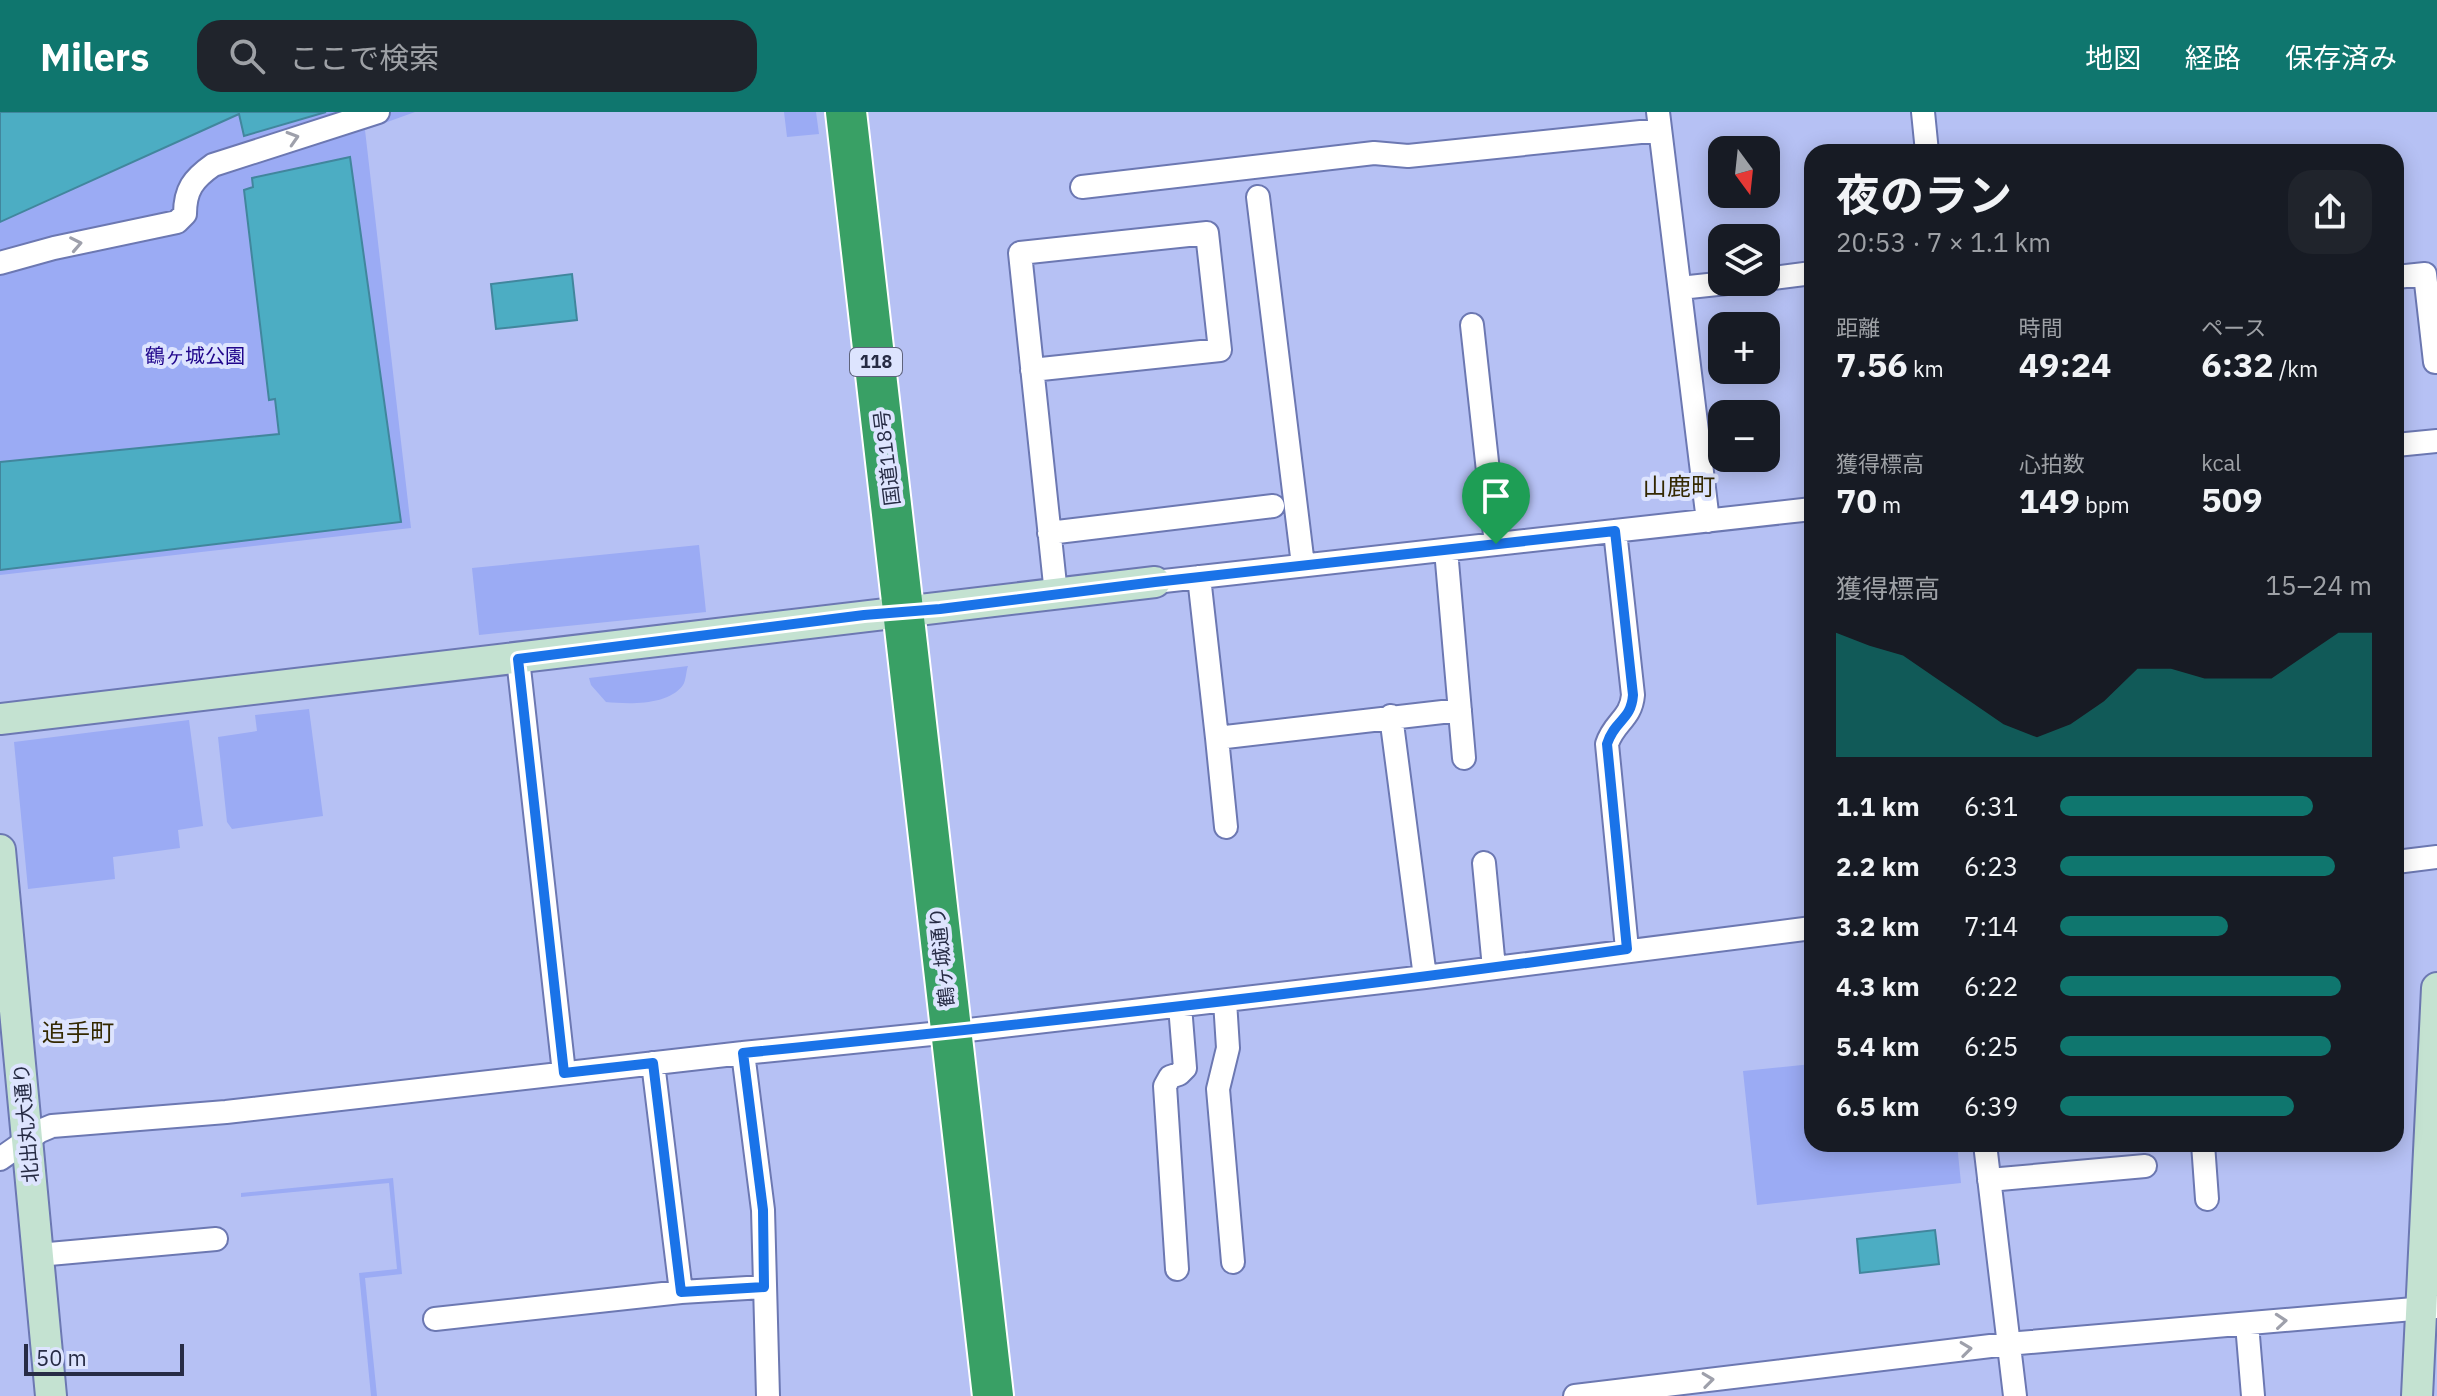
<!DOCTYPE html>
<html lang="ja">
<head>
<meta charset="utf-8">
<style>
	:root { --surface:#171b24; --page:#20242c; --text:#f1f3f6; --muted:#9ea1a6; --accent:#0f766e }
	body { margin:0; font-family:"IBM Plex Sans","Noto Sans JP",sans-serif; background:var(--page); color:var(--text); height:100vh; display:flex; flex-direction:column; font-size:30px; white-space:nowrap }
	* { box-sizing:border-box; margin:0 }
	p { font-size:26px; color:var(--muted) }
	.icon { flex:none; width:44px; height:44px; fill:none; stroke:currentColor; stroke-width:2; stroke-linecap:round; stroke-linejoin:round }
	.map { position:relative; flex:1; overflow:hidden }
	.sheet { position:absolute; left:1804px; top:32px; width:600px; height:1008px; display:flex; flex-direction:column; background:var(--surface); border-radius:24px; box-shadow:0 4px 20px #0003 }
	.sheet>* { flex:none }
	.needle { width:52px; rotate:165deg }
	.controls { position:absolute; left:1708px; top:24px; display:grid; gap:16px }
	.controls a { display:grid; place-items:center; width:72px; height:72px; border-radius:16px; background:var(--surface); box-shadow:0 4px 20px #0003; font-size:40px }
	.scale { position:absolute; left:24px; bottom:20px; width:160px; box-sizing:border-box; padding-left:8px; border:4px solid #272c45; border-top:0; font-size:22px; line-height:28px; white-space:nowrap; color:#272c45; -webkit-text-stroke:6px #dde4fe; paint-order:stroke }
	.pin { position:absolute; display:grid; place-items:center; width:68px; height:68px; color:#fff; margin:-82px -34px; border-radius:50% 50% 50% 0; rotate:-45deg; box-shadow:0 0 8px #0007 }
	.pin .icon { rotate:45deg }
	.round { display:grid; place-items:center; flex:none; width:84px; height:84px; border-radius:24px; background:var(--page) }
	.head { display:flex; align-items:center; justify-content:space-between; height:136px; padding:0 32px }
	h1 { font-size:44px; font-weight:700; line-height:60px }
	.metrics { display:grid; grid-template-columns:repeat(3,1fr); gap:12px; height:136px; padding:8px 32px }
	.metrics div { display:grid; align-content:center }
	.metrics b { font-size:34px; font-weight:700 }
	.metrics small { font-size:22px; font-weight:400 }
	.metrics p { font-size:22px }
	.chart { height:224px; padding:16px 32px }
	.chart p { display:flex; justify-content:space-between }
	.chart svg { width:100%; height:144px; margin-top:8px; fill:var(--accent); opacity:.7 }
	ul { padding:0 32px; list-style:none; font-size:26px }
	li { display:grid; grid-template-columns:128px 96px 1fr; align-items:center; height:60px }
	li i { height:20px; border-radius:10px; background:var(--accent) }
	header { display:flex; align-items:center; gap:48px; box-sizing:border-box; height:112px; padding:0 40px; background:var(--accent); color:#fff }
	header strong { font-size:38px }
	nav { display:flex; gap:44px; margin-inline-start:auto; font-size:28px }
	.search { width:560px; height:72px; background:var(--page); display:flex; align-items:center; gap:20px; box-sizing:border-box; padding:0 28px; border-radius:24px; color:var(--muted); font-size:30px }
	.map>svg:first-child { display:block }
	.green { fill:#9babf4 }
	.water { fill:#4cadc3; stroke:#41869d; stroke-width:2 }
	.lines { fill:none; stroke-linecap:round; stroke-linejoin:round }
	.street-casing { stroke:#6c78b2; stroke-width:26 }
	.secondary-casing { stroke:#6c78b2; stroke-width:34 }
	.highway-casing { stroke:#fff; stroke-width:44 }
	.street { stroke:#fff; stroke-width:22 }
	.secondary { stroke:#c4e2d1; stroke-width:30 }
	.highway { stroke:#39a065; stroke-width:40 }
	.oneway { stroke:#9ea0ab }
	.route-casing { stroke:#fff; stroke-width:16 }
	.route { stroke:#1a73e8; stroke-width:10 }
	.labels { text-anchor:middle; stroke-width:8; stroke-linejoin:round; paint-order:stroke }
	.shield { fill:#dde4fe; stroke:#5e637c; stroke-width:2 }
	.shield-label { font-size:18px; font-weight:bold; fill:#272c45 }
	.park-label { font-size:20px; fill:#20068c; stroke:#dde4fe }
	.street-label { font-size:20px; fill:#272c45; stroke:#dde4fe }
	.quarter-label { font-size:24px; fill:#342900; stroke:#dde4fe }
</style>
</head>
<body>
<header>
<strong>Milers</strong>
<div class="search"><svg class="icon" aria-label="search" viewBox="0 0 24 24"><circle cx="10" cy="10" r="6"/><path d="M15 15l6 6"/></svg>ここで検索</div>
<nav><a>地図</a><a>経路</a><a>保存済み</a></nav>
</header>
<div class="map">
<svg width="2437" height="1284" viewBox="0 0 2437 1284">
	<rect width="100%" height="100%" fill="#b6c1f4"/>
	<path class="green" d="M 0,0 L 415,0 L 365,18 L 411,416 L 0,463 Z
		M 784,0 L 816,0 L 819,22 L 787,25 Z
		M 699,433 L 706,500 L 479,523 L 472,456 Z
		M 688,554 C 686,559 686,569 683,573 C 668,594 628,592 606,590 L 591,573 L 589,566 Z
		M 309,597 L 323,704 L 232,717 L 227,710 L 218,625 L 257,619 L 255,603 Z
		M 189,608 L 203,714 L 178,718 L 180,736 L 113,745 L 115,767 L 28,777 L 14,630 Z
		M 1812,952 L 1812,1032 L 1957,1032 L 1961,1071 L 1757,1093 L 1743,959 Z
		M 393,1066 L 402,1162 L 365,1166 L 377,1284 L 371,1284 L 359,1161 L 397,1157 L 389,1071 L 241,1085 L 241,1081 Z"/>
	<path class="water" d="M 0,0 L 326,0 L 244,24 L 239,2 L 0,110 Z
		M 350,45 L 401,410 L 0,458 L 0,350 L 279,322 L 275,287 L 269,288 L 244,78 L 253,75 L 252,66 Z
		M 572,162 L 577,208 L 496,217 L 491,172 Z
		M 1935,1118 L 1939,1152 L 1860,1161 L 1857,1127 Z"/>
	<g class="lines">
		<g class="street-casing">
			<path id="street" d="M 1658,0 L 1708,409
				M 1923,0 L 1927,40
				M 1082,75 L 1374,41 L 1408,44 L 1660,18
				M 1258,85 L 1303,453
				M 0,151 L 54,136 L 177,110 L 185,102 C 185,78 193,67 213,53 L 378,0
				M 2396,165 L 2425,162 L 2435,250 L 2437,250
				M 1766,167 L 1812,161
				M 1680,176 L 1736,170
				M 1472,213 L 1496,432
				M 1032,258 L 1220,238 L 1207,121 L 1020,141 L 1056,482
				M 2396,333 L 2437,329
				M 1615,419 L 1633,583 C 1631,607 1614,610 1607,632 L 1627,837
				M 1049,421 L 1273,394
				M 1446,438 L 1464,646
				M 1199,465 L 1217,626 L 1460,598
				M 1155,470 L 1812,397
				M 518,547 L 564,961
				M 1391,604 L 1425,865
				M 1217,626 L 1226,715
				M 2396,750 L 2437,745
				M 1484,751 L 1494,856
				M 1225,889 L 1228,936 L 1218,977 L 1233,1150
				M 743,941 L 763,1098 L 768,1284
				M 653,951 L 681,1180
				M 1985,1032 L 2015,1284
				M 2203,1032 L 2207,1087
				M 0,1047 L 40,1019 L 52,1014 L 226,1000 L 743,941 L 951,920 L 1425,865 L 1812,816
				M 1989,1068 L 2145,1054
				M 38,1143 L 216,1127
				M 1177,1157 L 1165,974 L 1170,965 L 1179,962 L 1185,956 L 1180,894
				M 435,1207 L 681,1180 L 764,1175
				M 2247,1212 L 2253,1284
				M 1575,1284 L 2007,1232 L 2437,1195"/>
		</g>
		<g class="secondary-casing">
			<path id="secondary" d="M 0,607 L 1155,470
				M 0,738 L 51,1284
				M 2417,1284 L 2437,876"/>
		</g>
		<g class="highway-casing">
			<path id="highway" d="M 846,0 L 993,1284"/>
		</g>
		<use href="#street" class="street"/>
		<use href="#secondary" class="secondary"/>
		<use href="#highway" class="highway"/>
	</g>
	<defs><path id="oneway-chevron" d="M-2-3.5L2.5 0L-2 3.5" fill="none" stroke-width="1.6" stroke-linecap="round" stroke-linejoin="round" transform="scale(2)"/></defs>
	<g class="oneway">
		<use href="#oneway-chevron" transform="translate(293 26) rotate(-17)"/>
		<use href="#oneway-chevron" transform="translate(76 132) rotate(-11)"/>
		<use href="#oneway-chevron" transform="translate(2281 1209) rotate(-5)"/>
		<use href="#oneway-chevron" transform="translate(1966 1237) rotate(-7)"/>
		<use href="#oneway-chevron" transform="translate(1708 1268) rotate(-7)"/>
	</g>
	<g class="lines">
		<g class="route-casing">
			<path id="route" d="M 1615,419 L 1633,583 C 1631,609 1615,607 1607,632 L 1627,837 C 1334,879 1038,911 743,941 L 763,1098 L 764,1175 L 681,1180 L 653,951 L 564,961 L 518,547 L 864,503 L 940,497 L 1155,470 Z"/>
		</g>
		<use href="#route" class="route"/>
	</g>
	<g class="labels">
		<rect class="shield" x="850" y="236" width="52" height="28" rx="6"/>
		<g class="shield-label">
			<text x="876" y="256">118</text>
		</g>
		<g class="park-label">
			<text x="195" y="251">鶴ヶ城公園</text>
		</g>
		<g class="street-label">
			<text transform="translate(887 346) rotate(-97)" y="7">国道118号</text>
			<text transform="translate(942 845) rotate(-96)" y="7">鶴ヶ城通り</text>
			<text transform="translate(26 1011) rotate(-95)" y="7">北出丸大通り</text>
		</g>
		<g class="quarter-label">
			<text x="1679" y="383">山鹿町</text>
			<text x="78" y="929">追手町</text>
		</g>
	</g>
</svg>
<div class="controls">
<a><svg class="needle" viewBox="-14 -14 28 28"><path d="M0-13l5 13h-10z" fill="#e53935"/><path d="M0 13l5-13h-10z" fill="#9ea1a6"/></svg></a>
<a><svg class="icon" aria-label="layers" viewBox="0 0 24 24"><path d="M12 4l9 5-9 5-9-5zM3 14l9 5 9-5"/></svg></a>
<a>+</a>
<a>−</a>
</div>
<div class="scale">50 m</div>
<div class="pin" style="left:1496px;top:432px;background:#1e9e55"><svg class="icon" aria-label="arrive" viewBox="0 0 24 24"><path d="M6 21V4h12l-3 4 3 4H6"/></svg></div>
<section class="sheet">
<div class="head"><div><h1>夜のラン</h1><p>20:53 · 7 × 1.1 km</p></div><a class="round"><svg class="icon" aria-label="share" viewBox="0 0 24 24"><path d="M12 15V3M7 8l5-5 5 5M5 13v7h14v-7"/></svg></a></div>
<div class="metrics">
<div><p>距離</p><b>7.56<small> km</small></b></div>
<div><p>時間</p><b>49:24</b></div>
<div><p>ペース</p><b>6:32<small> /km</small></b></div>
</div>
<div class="metrics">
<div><p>獲得標高</p><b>70<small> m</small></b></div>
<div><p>心拍数</p><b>149<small> bpm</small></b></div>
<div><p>kcal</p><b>509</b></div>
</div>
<div class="chart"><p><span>獲得標高</span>15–24 m</p>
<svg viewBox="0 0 160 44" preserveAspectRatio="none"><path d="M0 44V6L10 10L20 13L30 20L40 27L50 34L60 38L70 34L80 27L90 17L100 17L110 20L120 20L130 20L140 13L150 6L160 6V44z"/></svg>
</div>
<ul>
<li><b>1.1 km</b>6:31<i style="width:81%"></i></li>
<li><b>2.2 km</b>6:23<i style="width:88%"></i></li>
<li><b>3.2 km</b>7:14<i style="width:54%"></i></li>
<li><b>4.3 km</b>6:22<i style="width:90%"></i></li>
<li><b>5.4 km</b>6:25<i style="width:87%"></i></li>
<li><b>6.5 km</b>6:39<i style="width:75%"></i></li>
</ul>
</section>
</div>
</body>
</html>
